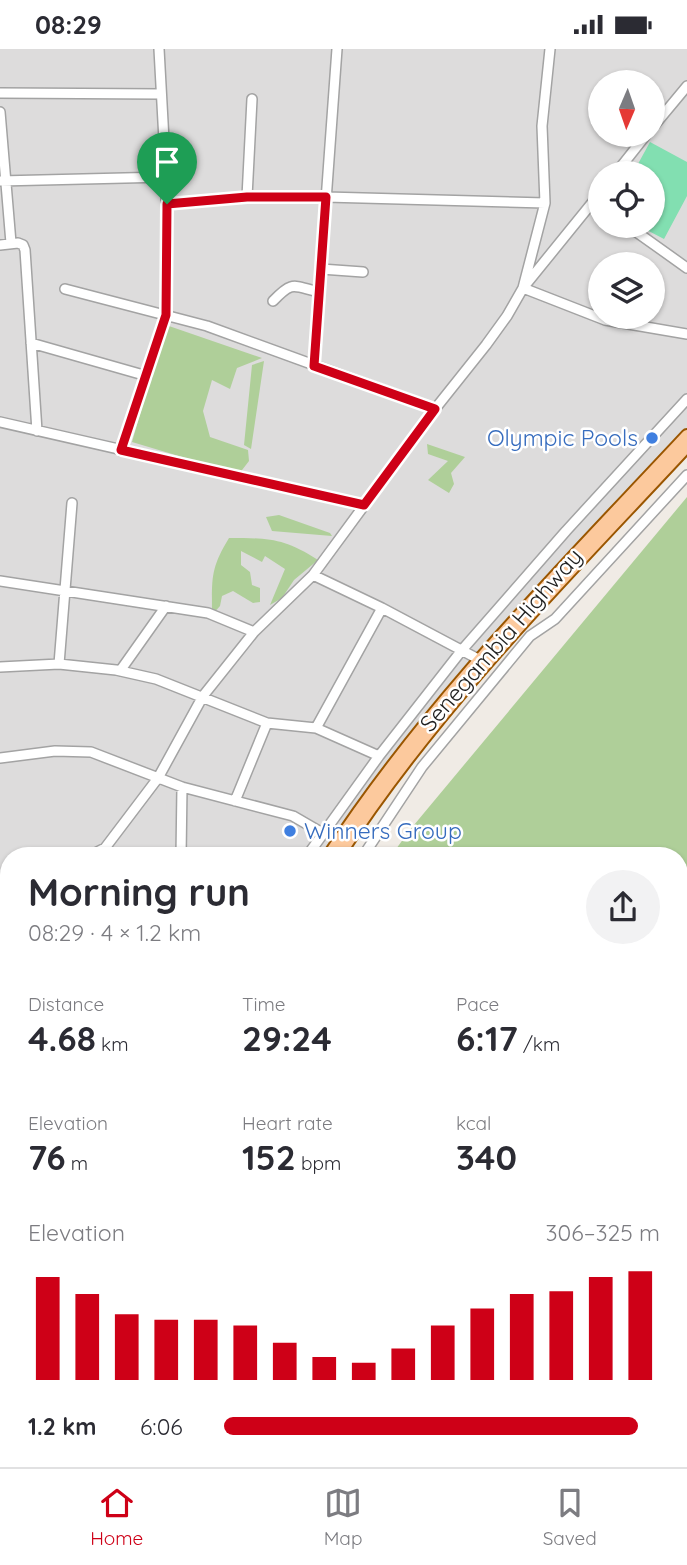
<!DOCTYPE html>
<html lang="en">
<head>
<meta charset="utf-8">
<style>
	:root { --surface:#fff; --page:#f2f2f3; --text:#2b2b33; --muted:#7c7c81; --line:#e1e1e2; --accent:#ce0017 }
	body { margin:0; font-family:Quicksand,sans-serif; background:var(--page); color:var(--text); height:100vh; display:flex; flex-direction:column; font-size:26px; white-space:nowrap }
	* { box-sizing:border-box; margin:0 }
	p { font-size:23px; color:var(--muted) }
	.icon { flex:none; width:38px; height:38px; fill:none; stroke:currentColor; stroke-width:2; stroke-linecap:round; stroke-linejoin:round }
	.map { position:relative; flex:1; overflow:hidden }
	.side { position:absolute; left:0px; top:798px; width:688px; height:621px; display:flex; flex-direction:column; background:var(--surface); border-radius:28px 28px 0 0; box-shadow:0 2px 5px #0004 }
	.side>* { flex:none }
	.needle { width:46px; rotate:182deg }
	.fabs { position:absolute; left:588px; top:21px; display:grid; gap:14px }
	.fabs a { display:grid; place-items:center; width:77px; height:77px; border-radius:50%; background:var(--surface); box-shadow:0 2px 5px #0004; font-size:35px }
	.pin { position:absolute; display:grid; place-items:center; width:60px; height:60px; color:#fff; margin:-72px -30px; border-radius:50% 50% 50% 0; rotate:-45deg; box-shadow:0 0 7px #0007 }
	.pin .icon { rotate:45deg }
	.round { display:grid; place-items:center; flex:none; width:74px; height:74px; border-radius:37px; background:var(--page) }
	.head { display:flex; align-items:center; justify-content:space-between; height:119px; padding:0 28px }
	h1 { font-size:38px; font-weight:800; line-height:52px }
	.metrics { display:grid; grid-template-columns:repeat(3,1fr); gap:10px; height:119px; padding:7px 28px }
	.metrics div { display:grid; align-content:center }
	.metrics b { font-size:35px; font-weight:800 }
	.metrics small { font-size:19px; font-weight:400 }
	.metrics p { font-size:19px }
	.chart { height:196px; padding:14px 28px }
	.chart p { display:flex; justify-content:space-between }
	.chart svg { width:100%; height:126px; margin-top:7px; stroke:var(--accent); stroke-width:6 }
	ul { padding:0 28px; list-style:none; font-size:23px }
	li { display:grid; grid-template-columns:112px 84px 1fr; align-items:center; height:52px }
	li i { height:18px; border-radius:9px; background:var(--accent) }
	.status { display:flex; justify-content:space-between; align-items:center; height:49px; padding:0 35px; background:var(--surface); direction:ltr }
	.status svg { height:19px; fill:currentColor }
	.dock { display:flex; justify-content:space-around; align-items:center; height:98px; border-top:2px solid var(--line); background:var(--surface); font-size:19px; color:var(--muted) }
	.dock a { display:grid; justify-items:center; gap:4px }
	.dock .active { color:var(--accent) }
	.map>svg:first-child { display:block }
	.residential { fill:#dddcdc; fill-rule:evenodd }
	.forest { fill:#afcf99 }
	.pitch { fill:#82dfb1 }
	.water { fill:#a5d7de }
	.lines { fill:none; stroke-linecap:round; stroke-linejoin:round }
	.minor-casing { stroke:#a3a3a3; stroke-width:12 }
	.major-casing { stroke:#9a5600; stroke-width:14 }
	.minor { stroke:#fff; stroke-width:9 }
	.major { stroke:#fcc99d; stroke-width:10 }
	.route-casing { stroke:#fff; stroke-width:14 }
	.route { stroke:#ce0017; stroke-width:9 }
	.shop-dot { fill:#3f7fe0; stroke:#fff; stroke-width:2.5 }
	.labels { text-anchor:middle; stroke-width:5; stroke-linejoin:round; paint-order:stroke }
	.shop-label { font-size:23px; fill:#366cbe; stroke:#fff; text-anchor:end }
	.street-label { font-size:23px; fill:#1f1f1f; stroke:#fff }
</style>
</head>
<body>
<div class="status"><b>08:29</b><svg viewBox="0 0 49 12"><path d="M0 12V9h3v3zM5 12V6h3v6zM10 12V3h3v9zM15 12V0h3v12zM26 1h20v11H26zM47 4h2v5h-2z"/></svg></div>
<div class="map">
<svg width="687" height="1418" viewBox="0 0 687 1418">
	<rect width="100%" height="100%" fill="#f0ebe5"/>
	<path class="residential" d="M 0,0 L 687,0 L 687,383 L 459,630 L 337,807 L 9,807 L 9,1052 L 0,1048 ZM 600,33 L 653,33 L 653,86 L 600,86 ZM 600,124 L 653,124 L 653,177 L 600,177 ZM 600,215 L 653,215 L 653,268 L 600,268 Z
		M 0,1055 L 9,1060 L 9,1307 L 0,1326 Z"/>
	<path class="forest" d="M 166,276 L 262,309 L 237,319 L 230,340 L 212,331 L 203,362 L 210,388 L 248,401 L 249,412 L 239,425 L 132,393 Z
		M 264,312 L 251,400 L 244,396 L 252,316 Z
		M 427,395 L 465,408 L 451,424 L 454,435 L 449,444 L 428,431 L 448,412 L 428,405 Z
		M 687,448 L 687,1197 L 679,1211 L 679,807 L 391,807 L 409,782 Z
		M 279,466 L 330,484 L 332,487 L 272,482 L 266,468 Z
		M 229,489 C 268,489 284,489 318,511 L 294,531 L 282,549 L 270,556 L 285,520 L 265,507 L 262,513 L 241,502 L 241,516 L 250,523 L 252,536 L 260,539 L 260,553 L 253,554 L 233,542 L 222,547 L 220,557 L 212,566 C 212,530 210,520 229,489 Z
		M 333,1411 L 406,1411 L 421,1418 L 331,1418 Z
		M 435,1411 L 571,1411 L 567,1418 L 456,1418 Z"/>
	<path class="pitch" d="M 650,93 L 687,113 L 687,147 L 664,190 L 639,177 L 653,177 L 653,124 L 633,124 Z"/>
	<path class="water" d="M 687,1295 L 687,1418 L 620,1418 L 624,1411 L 679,1410 L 679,1310 Z"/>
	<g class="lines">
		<g class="minor-casing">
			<path id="minor" d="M 550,0 L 542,77 L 545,154 L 523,239 L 605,271 L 687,285
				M 0,44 L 161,45
				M 0,63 L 11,194
				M 653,78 L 687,37
				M 616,124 L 646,86
				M 0,132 L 166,128 L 159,0
				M 247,148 L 252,50
				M 167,155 L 247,148 L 326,148 L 545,154
				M 628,177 L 687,219
				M 0,196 L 18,194 L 23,196 L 25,201 L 37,382
				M 321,220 L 363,223
				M 65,240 L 207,277 L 435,360
				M 273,252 C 293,231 293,237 319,243
				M 31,294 L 147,327
				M 314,317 L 337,0
				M 0,373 L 364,456
				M 121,402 L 166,266 L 166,128
				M 313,526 L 382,559 L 480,611
				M 0,532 L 208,564 L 254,583
				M 59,615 L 72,454
				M 0,618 L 59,615 L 116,621 L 156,630 L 267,674 L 316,679 L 379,707
				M 120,622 L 166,557
				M 316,679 L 382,559
				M 0,709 L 55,702 L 91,703 L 182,738 L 293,767 L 324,785
				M 235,752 L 267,674
				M 89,807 L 105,799 L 158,729 L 203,647 L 254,583 L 313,526 L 435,360 L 486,296 L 507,267 L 523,239 L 600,144
				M 181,807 L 182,738
				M 307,807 L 379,707 L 462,601 L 566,482 L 687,350
				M 363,807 L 422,718 L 530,587 L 555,570 L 687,426
				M 0,838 L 9,835
				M 0,875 L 9,873
				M 0,939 L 9,940
				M 0,1051 L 9,1056
				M 0,1164 L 9,1166
				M 0,1300 L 9,1282
				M 0,1408 L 9,1390
				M 415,1410 L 436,1418"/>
		</g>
		<g class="major-casing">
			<path id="major" d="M 328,807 C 429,652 562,520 687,386
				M 339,807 C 436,657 566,528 687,398
				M 0,1334 L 9,1316
				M 0,1354 L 9,1336"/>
		</g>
		<use href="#minor" class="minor"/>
		<use href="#major" class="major"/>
	</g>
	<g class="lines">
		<g class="route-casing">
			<path id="route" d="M 247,148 L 326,148 L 314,317 L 435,360 L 364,456 L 121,401 L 166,266 L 167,155 Z"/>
		</g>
		<use href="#route" class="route"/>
	</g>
	<g class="shop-dot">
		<circle cx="652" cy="389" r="7"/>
		<circle cx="290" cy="782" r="7"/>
	</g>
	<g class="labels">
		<g class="shop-label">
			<text x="638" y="397">Olympic Pools</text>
			<text x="304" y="790" text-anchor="start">Winners Group</text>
		</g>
		<g class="street-label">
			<text transform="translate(501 591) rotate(-49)" y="8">Senegambia Highway</text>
		</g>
	</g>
</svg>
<div class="fabs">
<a><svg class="needle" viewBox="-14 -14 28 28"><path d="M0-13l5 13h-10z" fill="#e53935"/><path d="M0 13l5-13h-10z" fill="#7c7c81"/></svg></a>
<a><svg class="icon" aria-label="locate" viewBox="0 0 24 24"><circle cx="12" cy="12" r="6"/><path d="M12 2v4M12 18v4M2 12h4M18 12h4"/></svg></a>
<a><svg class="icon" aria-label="layers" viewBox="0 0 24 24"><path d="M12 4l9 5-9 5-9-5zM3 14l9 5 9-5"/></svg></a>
</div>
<div class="pin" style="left:167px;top:155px;background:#1e9e55"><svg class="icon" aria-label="arrive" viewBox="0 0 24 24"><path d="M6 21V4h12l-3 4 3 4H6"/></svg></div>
<section class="side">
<div class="head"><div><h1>Morning run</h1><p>08:29 · 4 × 1.2 km</p></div><a class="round"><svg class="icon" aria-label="share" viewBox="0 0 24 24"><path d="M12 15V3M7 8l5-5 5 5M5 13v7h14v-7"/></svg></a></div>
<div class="metrics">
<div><p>Distance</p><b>4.68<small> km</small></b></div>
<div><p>Time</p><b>29:24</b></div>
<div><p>Pace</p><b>6:17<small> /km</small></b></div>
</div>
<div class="metrics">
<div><p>Elevation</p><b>76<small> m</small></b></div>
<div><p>Heart rate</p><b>152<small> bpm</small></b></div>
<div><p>kcal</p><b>340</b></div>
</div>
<div class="chart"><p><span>Elevation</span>306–325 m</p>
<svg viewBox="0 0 160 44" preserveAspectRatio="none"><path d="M5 44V8M15 44V14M25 44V21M35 44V23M45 44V23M55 44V25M65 44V31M75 44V36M85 44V38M95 44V33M105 44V25M115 44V19M125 44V14M135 44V13M145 44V8M155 44V6"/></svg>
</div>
<ul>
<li><b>1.2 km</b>6:06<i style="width:95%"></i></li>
</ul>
</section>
</div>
<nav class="dock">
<a class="active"><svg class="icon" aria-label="home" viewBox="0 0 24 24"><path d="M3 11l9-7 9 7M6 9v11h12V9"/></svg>Home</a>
<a><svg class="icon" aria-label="map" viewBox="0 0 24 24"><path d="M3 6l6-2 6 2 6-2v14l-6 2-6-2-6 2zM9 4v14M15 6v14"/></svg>Map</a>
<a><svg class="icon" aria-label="saved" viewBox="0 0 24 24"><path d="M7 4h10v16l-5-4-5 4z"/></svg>Saved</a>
</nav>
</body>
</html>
